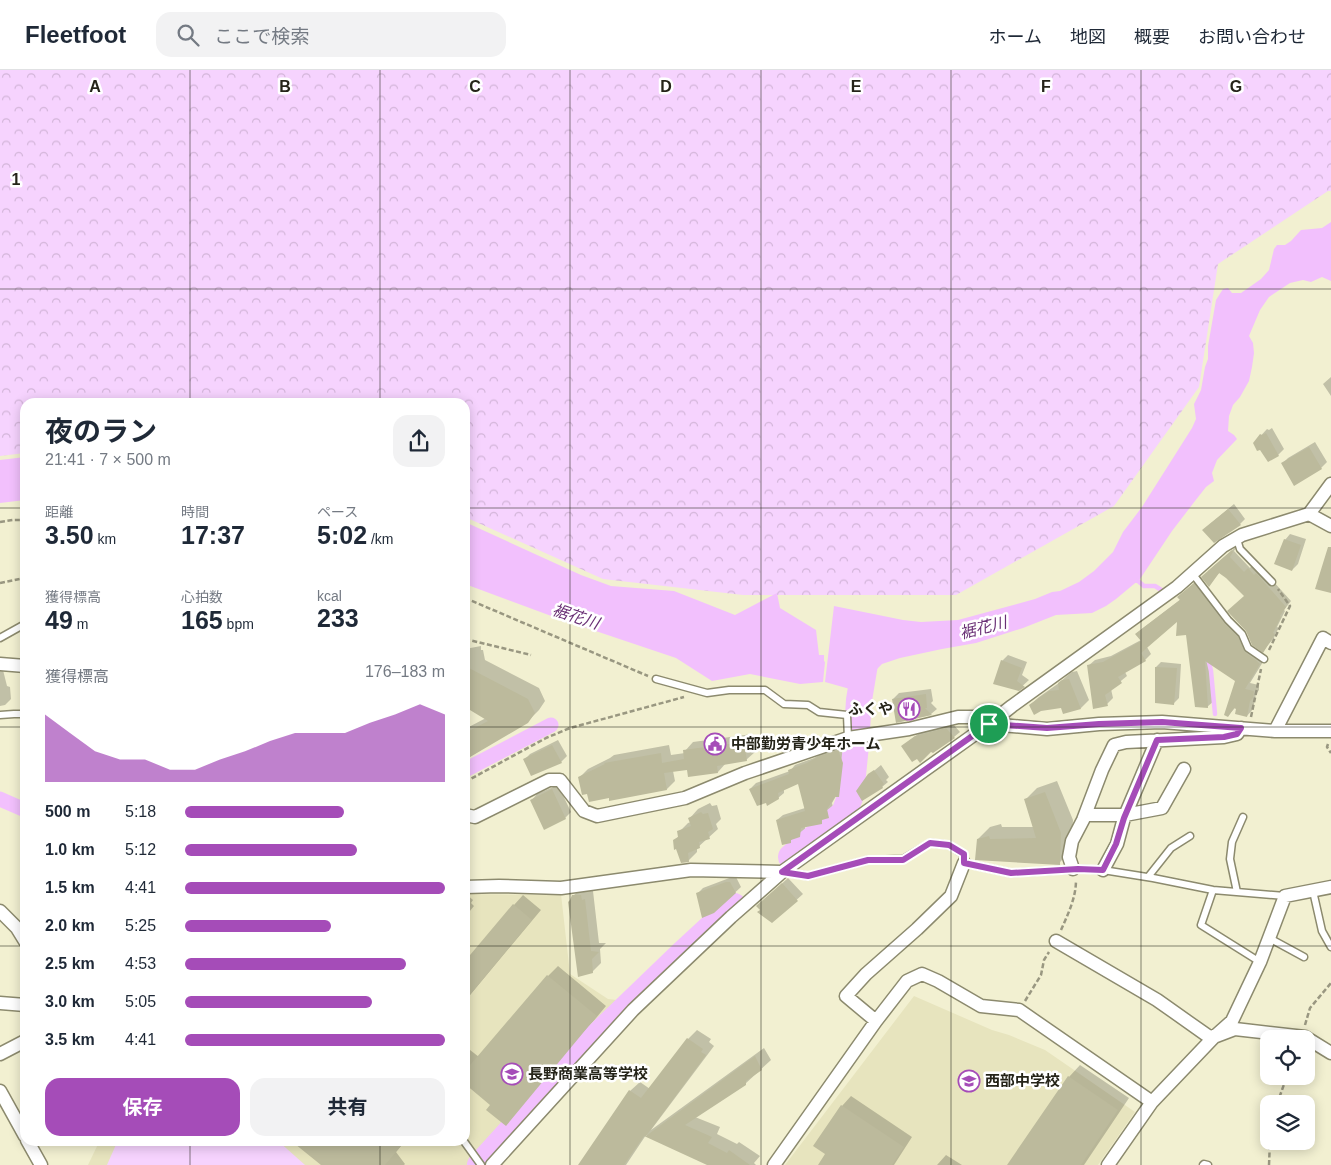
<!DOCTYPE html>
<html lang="ja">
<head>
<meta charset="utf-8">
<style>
	:root { --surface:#fff; --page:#f2f2f3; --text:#1f2937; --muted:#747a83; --line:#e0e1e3; --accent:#a54cb8 }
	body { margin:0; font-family:Arial,"Noto Sans JP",sans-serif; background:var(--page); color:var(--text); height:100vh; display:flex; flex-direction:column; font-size:19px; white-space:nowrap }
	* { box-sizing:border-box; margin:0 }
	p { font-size:16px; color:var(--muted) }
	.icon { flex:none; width:28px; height:28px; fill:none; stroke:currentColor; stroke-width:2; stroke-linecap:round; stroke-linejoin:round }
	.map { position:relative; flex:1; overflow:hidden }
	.sheet { position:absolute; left:20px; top:328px; width:450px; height:748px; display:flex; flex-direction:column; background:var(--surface); border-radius:15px; box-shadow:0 2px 12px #0003 }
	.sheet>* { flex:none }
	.buttons { position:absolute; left:1260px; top:960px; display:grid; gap:10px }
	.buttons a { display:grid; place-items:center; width:55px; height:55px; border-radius:10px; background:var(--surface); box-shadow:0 2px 12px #0003; font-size:25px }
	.pin { position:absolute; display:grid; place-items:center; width:42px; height:42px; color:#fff; margin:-21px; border:2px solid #fff; border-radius:50%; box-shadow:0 1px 5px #0007 }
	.round { display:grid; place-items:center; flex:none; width:52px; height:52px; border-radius:15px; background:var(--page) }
	.headline { display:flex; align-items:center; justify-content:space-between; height:85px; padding:0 25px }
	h1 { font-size:28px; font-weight:700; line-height:38px }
	.metrics { display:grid; grid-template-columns:repeat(3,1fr); gap:8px; height:85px; padding:5px 25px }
	.metrics div { display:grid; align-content:center }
	.metrics b { font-size:25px; font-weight:700 }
	.metrics small { font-size:14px; font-weight:400 }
	.metrics p { font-size:14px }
	.chart { height:140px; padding:10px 25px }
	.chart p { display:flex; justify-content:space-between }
	.chart svg { width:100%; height:90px; margin-top:5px; fill:var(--accent); opacity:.7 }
	.button { display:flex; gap:10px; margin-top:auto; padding:10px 25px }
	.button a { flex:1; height:58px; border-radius:15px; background:var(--accent); color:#fff; font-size:20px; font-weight:700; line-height:58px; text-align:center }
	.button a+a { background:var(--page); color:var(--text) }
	ul { padding:0 25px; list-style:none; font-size:16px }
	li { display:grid; grid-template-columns:80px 60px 1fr; align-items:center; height:38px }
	li i { height:12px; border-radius:6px; background:var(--accent) }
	header { display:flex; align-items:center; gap:30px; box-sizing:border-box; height:70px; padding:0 25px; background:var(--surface); border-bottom:1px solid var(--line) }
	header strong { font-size:24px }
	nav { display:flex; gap:28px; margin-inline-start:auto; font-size:18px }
	.search { width:350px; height:45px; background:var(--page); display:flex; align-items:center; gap:12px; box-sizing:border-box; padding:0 18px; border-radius:15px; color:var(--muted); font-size:19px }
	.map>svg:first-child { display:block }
	.built { fill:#e7e4be }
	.forest { fill:url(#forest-crowns) }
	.pitch { fill:#f6d3fe }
	.water { fill:#f2c0fd }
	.shadow { fill:#0003 }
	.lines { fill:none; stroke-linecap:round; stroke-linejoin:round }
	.stream { stroke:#f2c0fd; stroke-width:4.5 }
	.canal { stroke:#f2c0fd; stroke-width:15 }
	.river { stroke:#f2c0fd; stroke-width:26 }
	.building { fill:#bcba9c }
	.service-casing { stroke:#8c8a6e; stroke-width:9 }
	.minor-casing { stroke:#8c8a6e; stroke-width:15 }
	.path { stroke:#999781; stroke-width:2.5; stroke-dasharray:5 2.5; stroke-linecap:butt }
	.service { stroke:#fff; stroke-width:6 }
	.minor { stroke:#fff; stroke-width:12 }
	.route-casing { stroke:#fff; stroke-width:10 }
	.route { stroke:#a54cb8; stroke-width:6 }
	.grid { fill:none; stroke:#252419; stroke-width:1; stroke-opacity:0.55 }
	.labels { text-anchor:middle; stroke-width:5; stroke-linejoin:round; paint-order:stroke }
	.poi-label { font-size:15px; font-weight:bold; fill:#252419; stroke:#fff; text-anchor:start }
	.water-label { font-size:16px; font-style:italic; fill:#692f75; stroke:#fff }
	.grid-label { font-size:16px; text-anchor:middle; font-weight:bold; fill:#252419; stroke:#fff; stroke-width:5; stroke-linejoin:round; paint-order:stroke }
</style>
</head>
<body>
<header>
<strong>Fleetfoot</strong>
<div class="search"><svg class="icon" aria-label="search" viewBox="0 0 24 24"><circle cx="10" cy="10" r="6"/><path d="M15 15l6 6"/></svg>ここで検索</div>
<nav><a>ホーム</a><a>地図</a><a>概要</a><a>お問い合わせ</a></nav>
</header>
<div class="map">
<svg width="1331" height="1095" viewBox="0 0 1331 1095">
	<defs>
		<pattern id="forest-crowns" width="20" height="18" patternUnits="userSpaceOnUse" patternTransform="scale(1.25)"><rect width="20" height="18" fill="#f6d3fe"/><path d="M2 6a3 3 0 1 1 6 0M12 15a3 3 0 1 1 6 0" fill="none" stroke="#d3b5d9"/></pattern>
	</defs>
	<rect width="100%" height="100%" fill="#f2f0d1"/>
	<path class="built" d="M 465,824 L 553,825 L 561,824 L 570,904 L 608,929 L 625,931 L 618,937 L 477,1095 L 88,1095 L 100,1070 L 465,1070 Z
		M 914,926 L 992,960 L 1009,965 L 1045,980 L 1135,1042 L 1098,1095 L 785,1095 Z"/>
	<path class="forest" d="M 0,0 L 1331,0 L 1331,121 L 1328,121 L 1218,194 L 1199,317 L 1114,436 L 956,525 L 743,525 L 603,509 L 465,447 L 465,332 L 25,332 L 25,383 L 0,386 Z"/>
	<path class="pitch" d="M 118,1070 L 277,1070 L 305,1095 L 107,1095 Z"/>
	<path class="water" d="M 1331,152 L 1331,211 L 1322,207 L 1311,212 L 1303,210 L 1290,213 L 1269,227 L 1260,240 L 1249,266 L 1253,273 L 1254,283 L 1252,297 L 1249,311 L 1240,327 L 1233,335 L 1229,346 L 1228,361 L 1234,365 L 1237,369 L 1217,390 L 1212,403 L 1214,411 L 1206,417 L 1195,431 L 1172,461 L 1140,509 L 1116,529 L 1106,536 L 1092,543 L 1056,545 L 1023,558 L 976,573 L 942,579 L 900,588 L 882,594 L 873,603 L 866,615 L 850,619 L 825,612 L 834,536 L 903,550 L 921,552 L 958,550 L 1035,529 L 1052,522 L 1060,521 L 1079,512 L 1094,501 L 1113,482 L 1123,462 L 1142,437 L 1192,358 L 1196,349 L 1194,334 L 1201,320 L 1205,297 L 1208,289 L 1208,276 L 1216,230 L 1223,219 L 1228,218 L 1232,223 L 1241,223 L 1261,209 L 1269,200 L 1274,179 L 1277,175 L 1285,175 L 1291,171 L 1301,160 L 1322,158 Z
		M 25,387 L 25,430 L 0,433 L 0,390 Z
		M 465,452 L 581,505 L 611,516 L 674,521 L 735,545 L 777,523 L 780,538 L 816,560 L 819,585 L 824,585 L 824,591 L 825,592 L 823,612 L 800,614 L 750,604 L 712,611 L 676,588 L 554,547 L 465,514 Z"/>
	<path class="shadow" d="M 1331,307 L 1331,326 L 1323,314 Z
		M 1272,358 L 1284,379 L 1278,385 L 1260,378 L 1254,373 L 1267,359 L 1269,360 Z
		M 1315,372 L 1327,392 L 1321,398 L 1283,393 L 1288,388 Z
		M 1234,434 L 1245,449 L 1240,454 L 1209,455 Z
		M 1290,464 L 1306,469 L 1298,494 L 1292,500 L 1285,470 Z
		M 1237,476 L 1234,481 L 1250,498 L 1253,494 L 1262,499 L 1291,531 L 1284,540 L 1285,541 L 1277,557 L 1279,558 L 1275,564 L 1274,568 L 1263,581 L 1246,526 L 1227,507 L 1220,502 L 1209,515 L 1208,501 Z
		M 1200,508 L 1230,547 L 1244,561 L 1251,576 L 1263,584 L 1262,585 L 1266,587 L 1250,613 L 1259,615 L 1259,620 L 1256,624 L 1253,639 L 1247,646 L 1238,634 L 1234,639 L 1228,646 L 1236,611 L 1211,594 L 1214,631 L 1207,637 L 1187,564 L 1179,549 L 1147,577 L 1151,584 L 1145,590 L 1125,602 L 1127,606 L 1111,619 L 1113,628 L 1107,634 L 1088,596 L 1095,590 L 1111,586 L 1141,570 L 1136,564 L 1143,558 L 1181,529 L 1185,521 Z
		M 481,576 L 481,580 L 483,580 L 485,590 L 539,618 L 545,631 L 539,640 L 527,652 L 465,689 L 465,659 L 486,648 L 465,636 L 465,579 Z
		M 1008,585 L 1027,592 L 1022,605 L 1029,610 L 1018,620 L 1002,591 Z
		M 1161,592 L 1181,594 L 1179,628 L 1174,633 L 1156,597 Z
		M 0,596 L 2,596 L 7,616 L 10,617 L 11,629 L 5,635 L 0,636 Z
		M 1077,601 L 1089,630 L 1081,638 L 1061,636 L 1030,635 L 1039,627 L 1059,613 L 1068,605 L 1072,602 Z
		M 931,619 L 933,631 L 931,633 L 937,639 L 931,644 L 897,651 L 893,629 L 899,623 Z
		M 952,653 L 960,662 L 954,667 L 933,682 L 931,680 L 903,676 L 922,661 Z
		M 752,664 L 755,682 L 746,690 L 726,693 L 718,702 L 688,699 L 673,701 L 675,711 L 667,719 L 610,726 L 588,723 L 580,707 L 588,699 L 610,688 L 614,685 L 669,675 L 671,685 L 685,683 L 685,681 L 693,672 Z
		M 558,670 L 567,686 L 561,692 L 524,690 L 530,684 Z
		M 844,675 L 847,687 L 844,721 L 839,726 L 836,726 L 832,733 L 834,742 L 822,752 L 805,756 L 805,760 L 790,772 L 777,750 L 783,745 L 805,738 L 799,713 L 784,719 L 784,723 L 778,728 L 750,719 L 756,713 L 790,701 L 795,695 L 814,688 L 826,681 Z
		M 881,695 L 889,707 L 886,710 L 888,712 L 882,717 L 869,705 Z
		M 1057,711 L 1073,750 L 1071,781 L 1059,793 L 978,769 L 990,757 L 1001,754 L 1002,757 L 1034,757 L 1025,730 L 1037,718 Z
		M 558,715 L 571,742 L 565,748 L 532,730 L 537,724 Z
		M 710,733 L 712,736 L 717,735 L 721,749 L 716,754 L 718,759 L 697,778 L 697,782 L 688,791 L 674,771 L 679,766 L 679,762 L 688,753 L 691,752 L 690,748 L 698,739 Z
		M 732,807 L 736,807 L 741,817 L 714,842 L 697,824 L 703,818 Z
		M 788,808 L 803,824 L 772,852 L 762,840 L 763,831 Z
		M 582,817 L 590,817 L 590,821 L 593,821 L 599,873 L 606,873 L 600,879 L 601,893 L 592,902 L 573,826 Z
		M 465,823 L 473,830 L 471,833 L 474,836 L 465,847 Z
		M 523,825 L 541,840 L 465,931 L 465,893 L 514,835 Z
		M 558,896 L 606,936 L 516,1044 L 506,1054 L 492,1035 L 465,1012 L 465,976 L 479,987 L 548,906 Z
		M 697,960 L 711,969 L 709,972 L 714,976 L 651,1060 L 764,978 L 771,990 L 745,1014 L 695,1047 L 720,1057 L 717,1064 L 737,1074 L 739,1072 L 760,1086 L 754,1093 L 756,1095 L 714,1095 L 700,1090 L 646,1065 L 626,1095 L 580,1095 L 630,1021 L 640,1012 L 650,1019 L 688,969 Z
		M 1080,995 L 1129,1028 L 1084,1095 L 1009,1095 L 1069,1007 Z
		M 851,1026 L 912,1067 L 894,1095 L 820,1095 L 827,1084 L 815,1076 L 842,1036 Z
		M 292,1070 L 406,1070 L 396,1082 L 405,1094 L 404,1095 L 323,1095 Z
		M 946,1085 L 962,1095 L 937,1095 Z"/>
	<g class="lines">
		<path class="stream" d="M 1133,510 L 1138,511 L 1144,516 L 1155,516 L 1163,521
			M 1208,588 L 1211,601 L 1215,644"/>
		<path class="canal" d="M 465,700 L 551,655
			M 0,729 L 25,740"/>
		<path class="river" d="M 857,660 L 859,630 L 867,582
			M 791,787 L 844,743 L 851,725 L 856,675
			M 480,1095 L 598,965 L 682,884 L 734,836"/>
	</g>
	<path class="building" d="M 1266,363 L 1279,386 L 1268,392 L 1260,380 L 1257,381 L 1253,373 L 1260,364 L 1262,365 Z
		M 1309,377 L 1322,399 L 1294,416 L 1281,393 Z
		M 1228,439 L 1241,455 L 1214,473 L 1202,460 Z
		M 1284,469 L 1301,475 L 1292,501 L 1274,494 Z
		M 1328,477 L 1331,477 L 1331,523 L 1315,519 Z
		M 1232,480 L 1233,482 L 1230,487 L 1244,502 L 1248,498 L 1254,505 L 1256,503 L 1286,537 L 1280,546 L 1281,547 L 1273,563 L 1275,564 L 1263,583 L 1252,575 L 1246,561 L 1227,541 L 1244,526 L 1226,508 L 1219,503 L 1209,517 L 1201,507 Z
		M 1194,513 L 1224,553 L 1238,567 L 1245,582 L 1257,591 L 1260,594 L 1245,619 L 1254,621 L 1253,628 L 1250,631 L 1247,647 L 1235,644 L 1236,639 L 1234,638 L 1228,647 L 1224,645 L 1235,611 L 1205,591 L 1208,638 L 1195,637 L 1186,565 L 1176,566 L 1177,552 L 1141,583 L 1146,591 L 1118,607 L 1122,613 L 1105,625 L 1108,636 L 1093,639 L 1087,595 L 1103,592 L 1141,571 L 1135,564 L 1180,530 L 1177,527 Z
		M 1001,590 L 1022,598 L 1017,611 L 1025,617 L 1019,621 L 993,614 Z
		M 465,596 L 528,629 L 535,643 L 528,653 L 465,690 L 465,663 L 488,651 L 465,637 Z
		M 1155,597 L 1177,598 L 1174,635 L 1155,633 Z
		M 1069,609 L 1081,639 L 1063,644 L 1061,638 L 1041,641 L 1034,645 L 1029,635 L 1049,621 L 1059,620 L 1058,613 L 1062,610 Z
		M 926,624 L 927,638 L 925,638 L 932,645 L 896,653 L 892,629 Z
		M 946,658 L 955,668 L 933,683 L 931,682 L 920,693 L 917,689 L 912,692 L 901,676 L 915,666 Z
		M 744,672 L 747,691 L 717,696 L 718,703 L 688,707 L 687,700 L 664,703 L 667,720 L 609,731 L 609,728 L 589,732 L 587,724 L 582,725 L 578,707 L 605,694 L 604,693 L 661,683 L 662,693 L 684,689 L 683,680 Z
		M 552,675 L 562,693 L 531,706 L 523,689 Z
		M 838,680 L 843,693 L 839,727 L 835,727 L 827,739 L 829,748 L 822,750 L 822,754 L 801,758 L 800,767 L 791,770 L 791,773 L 782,775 L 776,750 L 805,741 L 798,714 L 778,723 L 779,729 L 767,736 L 766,733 L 757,736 L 749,719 L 789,704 L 788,700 L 807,693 L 819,686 Z
		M 874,700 L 884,714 L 882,716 L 883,718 L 862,731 L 856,721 L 868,704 Z
		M 552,719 L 566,749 L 544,760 L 530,730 Z
		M 1045,722 L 1061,763 L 1060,795 L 975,790 L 977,769 L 989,766 L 990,769 L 1036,768 L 1024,729 Z
		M 701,742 L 703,744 L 708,743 L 713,759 L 708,762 L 710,769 L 699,772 L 700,778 L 688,783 L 689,792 L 681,793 L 676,779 L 674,780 L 673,770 L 678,767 L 677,761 L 691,756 L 688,748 Z
		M 726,812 L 730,812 L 736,823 L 714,843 L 702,848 L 696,823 Z
		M 782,813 L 798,831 L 772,853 L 757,842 L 760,840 L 756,836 Z
		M 572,825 L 581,825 L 582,830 L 585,829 L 591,881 L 599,882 L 592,889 L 593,903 L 578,907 L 568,832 L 570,830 Z
		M 513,834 L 532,850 L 465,931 L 465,891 Z
		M 547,905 L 597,946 L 506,1056 L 486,1040 L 490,1035 L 465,1014 L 465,1001 Z
		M 687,968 L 703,979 L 701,982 L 706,985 L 646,1066 L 755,986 L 762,1000 L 746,1011 L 746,1015 L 685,1055 L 712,1067 L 708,1073 L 727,1083 L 729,1080 L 750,1095 L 707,1095 L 644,1066 L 624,1095 L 578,1095 L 629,1020 L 641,1028 Z
		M 1068,1006 L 1118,1040 L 1081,1095 L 1007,1095 Z
		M 841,1035 L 904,1077 L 892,1095 L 818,1095 L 825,1084 L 813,1076 Z
		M 290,1070 L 406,1070 L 385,1095 L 321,1095 Z"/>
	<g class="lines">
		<g class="service-casing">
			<path id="service" d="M 1237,469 L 1240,479 L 1272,512
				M 1192,503 L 1228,550 L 1242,564 L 1248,578 L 1264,589
				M 0,568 L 25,554
				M 656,609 L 707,623 L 729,620 L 765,620 L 784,634 L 808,635 L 819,642 L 847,645 L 848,668
				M 0,645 L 14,644 L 25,644
				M 783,802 L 808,806 L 868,790 L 903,789 L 930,773 L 949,775 L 963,784 L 964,793 L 1011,803 L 1078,799 L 1103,800 L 1153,808 L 1213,820 L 1285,826
				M 1148,807 L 1171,778 L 1190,766
				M 1213,820 L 1201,855 L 1260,892
				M 1313,821 L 1322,861 L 1331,877
				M 1237,822 L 1230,789 L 1232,772 L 1243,747
				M 1269,868 L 1304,887
				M 463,1070 L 481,1095
				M 1203,1095 L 1204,1094 L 1208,1095"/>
		</g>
		<g class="minor-casing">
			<path id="minor" d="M 1309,444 L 1331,456
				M 0,594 L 25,596
				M 1275,661 L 1323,568 L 1331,573
				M 465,745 L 475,747 L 549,710 L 560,710 L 584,741 L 597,746 L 685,728 L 745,703 L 848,668 L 909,659 L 958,647 L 977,647 L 989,654 L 1047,659 L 1099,654 L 1162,652 L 1275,661 L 1331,661
				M 1085,745 L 1125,745 L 1162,738 L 1184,699
				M 1073,799 L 1069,787 L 1072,771 L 1083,750 L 1102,700 L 1114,675 L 1126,672 L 1224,667 L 1237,664 L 1241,658
				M 1103,800 L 1117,774 L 1124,748 L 1157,670
				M 465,817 L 499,816 L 561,818 L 691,800 L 782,802
				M 0,841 L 17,858 L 25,871
				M 1056,871 L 1157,930 L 1208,966 L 1214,967 L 1235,959 L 1305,967 L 1331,983
				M 0,933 L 25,935
				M 876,951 L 846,926 L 866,904 L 917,859 L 951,826 L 964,793
				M 0,984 L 25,971
				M 0,1021 L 25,1066
				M 27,1070 L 41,1095
				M 492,1095 L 633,940 L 731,847 L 782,802 L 989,654 L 1012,636 L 1177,517 L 1223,476 L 1242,465 L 1309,444 L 1331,414
				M 774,1095 L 876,951 L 907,911 L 922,904 L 938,911 L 981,936 L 1019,940 L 1152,1032
				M 1108,1095 L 1152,1032 L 1214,967 L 1232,951 L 1260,892 L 1285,826 L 1331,817"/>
		</g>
		<path class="path" d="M 0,452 L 13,450 L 25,450
			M 0,513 L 25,508
			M 465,528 L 648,606
			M 465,569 L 531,585
			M 1269,580 L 1290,536 L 1278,519
			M 1251,647 L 1261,599
			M 1328,674 L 1327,677 L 1331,683
			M 465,712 L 546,668 L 570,658 L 684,627
			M 1061,860 C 1068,844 1076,828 1076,810
			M 1025,931 L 1041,905 L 1044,890 L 1049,882
			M 1305,955 L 1310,938 L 1331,913
			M 1277,1034 L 1287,1006
			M 45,1074 L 50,1070
			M 1269,1095 L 1270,1071"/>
		<use href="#service" class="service"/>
		<use href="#minor" class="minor"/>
	</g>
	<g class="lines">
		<g class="route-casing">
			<path id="route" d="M 1162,652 L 1241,658 L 1237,664 L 1224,667 L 1157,670 L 1124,748 L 1116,774 L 1103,800 L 1078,799 L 1011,803 L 964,793 L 964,784 L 949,775 L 930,773 L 903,790 L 868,790 L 808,806 L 782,802 L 989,654 L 1047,658 L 1099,654 Z"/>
		</g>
		<use href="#route" class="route"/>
	</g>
	<path class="grid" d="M 190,0 L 190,332M 380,0 L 380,332M 570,0 L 570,1095M 761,0 L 761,1095M 951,0 L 951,1095M 1141,0 L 1141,1095M 0,219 L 1331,219M 0,438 L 25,438M 465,438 L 1331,438M 0,657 L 25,657M 465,657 L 1331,657M 0,876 L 25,876M 465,876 L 1331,876M 190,1070 L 190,1095M 380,1070 L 380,1095"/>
	<defs>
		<g id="restaurant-ring" transform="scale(1.125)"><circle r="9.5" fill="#fff" stroke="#a54cb8" stroke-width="1.5"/><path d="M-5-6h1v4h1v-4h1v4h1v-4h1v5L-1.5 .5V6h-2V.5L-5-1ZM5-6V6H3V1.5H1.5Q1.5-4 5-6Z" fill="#a54cb8"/></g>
		<g id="civic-ring" transform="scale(1.125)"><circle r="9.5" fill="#fff" stroke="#a54cb8" stroke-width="1.5"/><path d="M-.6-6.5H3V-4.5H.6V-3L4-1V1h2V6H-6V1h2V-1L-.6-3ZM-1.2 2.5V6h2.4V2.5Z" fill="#a54cb8"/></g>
		<g id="school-ring" transform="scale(1.125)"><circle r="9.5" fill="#fff" stroke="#a54cb8" stroke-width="1.5"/><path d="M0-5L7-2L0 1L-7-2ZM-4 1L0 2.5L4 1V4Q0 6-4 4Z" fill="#a54cb8"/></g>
	</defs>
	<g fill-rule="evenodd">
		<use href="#restaurant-ring" x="909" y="639"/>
		<use href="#civic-ring" x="715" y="674"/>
		<use href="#school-ring" x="512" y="1004"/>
		<use href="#school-ring" x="969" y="1011"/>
	</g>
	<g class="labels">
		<g class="poi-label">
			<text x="893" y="644" text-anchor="end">ふくや</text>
			<text x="731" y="679">中部勤労青少年ホーム</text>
			<text x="528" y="1009">長野商業高等学校</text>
			<text x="985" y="1016">西部中学校</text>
		</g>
		<g class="water-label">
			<text transform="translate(576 546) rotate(18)" y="6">裾花川</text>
			<text transform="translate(983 557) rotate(-14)" y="6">裾花川</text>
		</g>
	</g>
	<g class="grid-label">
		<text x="95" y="22">A</text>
		<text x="285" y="22">B</text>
		<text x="475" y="22">C</text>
		<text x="666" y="22">D</text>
		<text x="856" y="22">E</text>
		<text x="1046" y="22">F</text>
		<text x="1236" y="22">G</text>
		<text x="16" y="115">1</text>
	</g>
</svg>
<div class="buttons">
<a><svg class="icon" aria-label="locate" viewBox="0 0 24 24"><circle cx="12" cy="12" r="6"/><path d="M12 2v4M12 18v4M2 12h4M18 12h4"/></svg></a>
<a><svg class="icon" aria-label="layers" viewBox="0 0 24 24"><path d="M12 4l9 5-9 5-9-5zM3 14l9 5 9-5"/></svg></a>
</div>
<div class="pin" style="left:989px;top:654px;background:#1e9e55"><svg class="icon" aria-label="arrive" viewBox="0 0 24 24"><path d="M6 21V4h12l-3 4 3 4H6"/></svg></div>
<section class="sheet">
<div class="headline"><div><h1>夜のラン</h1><p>21:41 · 7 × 500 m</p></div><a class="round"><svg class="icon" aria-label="share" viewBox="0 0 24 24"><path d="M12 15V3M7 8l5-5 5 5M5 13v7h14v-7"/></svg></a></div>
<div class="metrics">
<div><p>距離</p><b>3.50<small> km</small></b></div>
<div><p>時間</p><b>17:37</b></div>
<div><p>ペース</p><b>5:02<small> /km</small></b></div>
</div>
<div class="metrics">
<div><p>獲得標高</p><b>49<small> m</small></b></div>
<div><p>心拍数</p><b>165<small> bpm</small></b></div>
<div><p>kcal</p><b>233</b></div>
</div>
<div class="chart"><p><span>獲得標高</span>176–183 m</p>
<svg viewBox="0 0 160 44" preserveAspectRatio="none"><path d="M0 44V11L10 20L20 29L30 33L40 33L50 38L60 38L70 33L80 29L90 24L100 20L110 20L120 20L130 15L140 11L150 6L160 11V44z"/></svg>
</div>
<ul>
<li><b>500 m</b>5:18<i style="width:61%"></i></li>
<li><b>1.0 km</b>5:12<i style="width:66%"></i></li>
<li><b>1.5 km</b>4:41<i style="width:100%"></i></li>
<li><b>2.0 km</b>5:25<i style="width:56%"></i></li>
<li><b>2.5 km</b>4:53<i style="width:85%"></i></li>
<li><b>3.0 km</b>5:05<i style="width:72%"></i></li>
<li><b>3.5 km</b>4:41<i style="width:100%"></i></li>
</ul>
<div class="button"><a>保存</a><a>共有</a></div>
</section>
</div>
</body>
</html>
